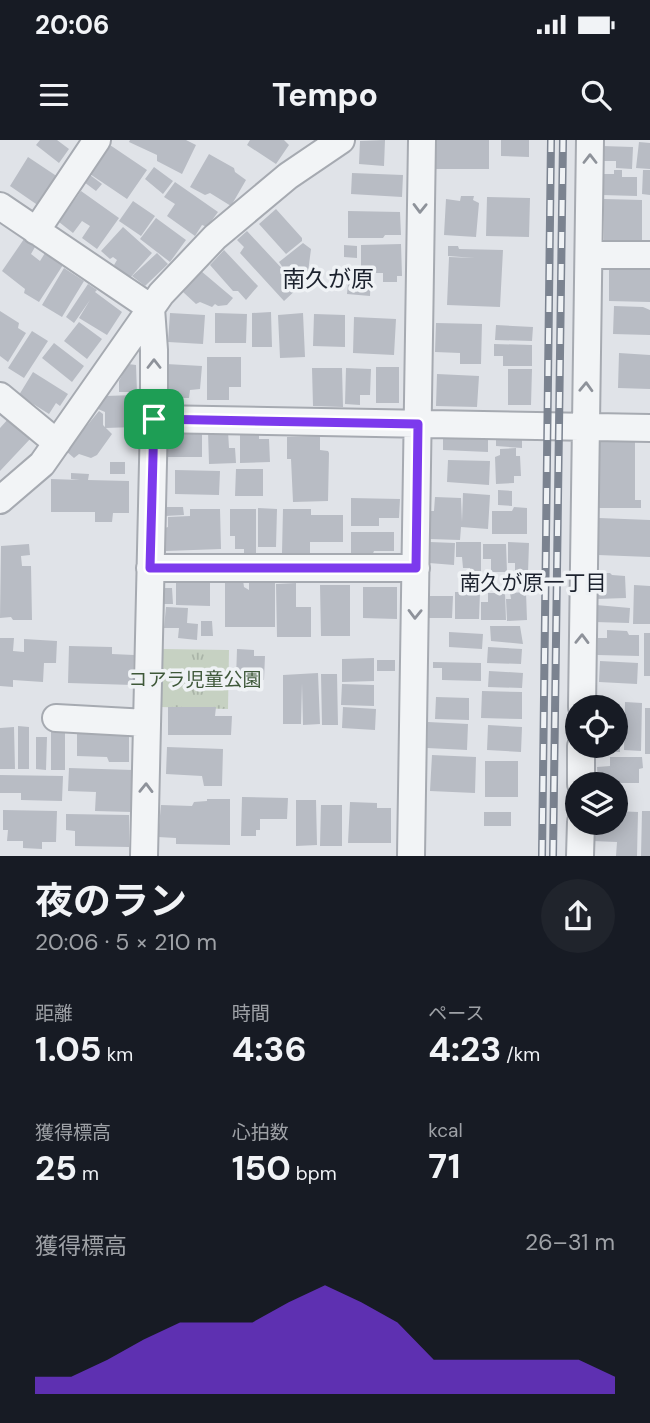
<!DOCTYPE html>
<html lang="ja">
<head>
<meta charset="utf-8">
<style>
	:root { --surface:#171b24; --page:#20242c; --text:#f1f3f6; --muted:#9ea1a6; --accent:#7c3aed }
	body { margin:0; font-family:"DM Sans","Noto Sans JP",sans-serif; background:var(--page); color:var(--text); height:100vh; display:flex; flex-direction:column; font-size:26px; white-space:nowrap }
	* { box-sizing:border-box; margin:0 }
	p { font-size:23px; color:var(--muted) }
	.icon { flex:none; width:38px; height:38px; fill:none; stroke:currentColor; stroke-width:2; stroke-linecap:round; stroke-linejoin:round }
	.map { position:relative; height:716px; overflow:hidden }
	.details { display:flex; flex-direction:column; background:var(--surface); flex:1 }
	.details>* { flex:none }
	.fabs { position:absolute; left:565px; top:555px; display:grid; gap:14px }
	.fabs a { display:grid; place-items:center; width:63px; height:63px; border-radius:50%; background:var(--surface); box-shadow:0 4px 18px #0003; font-size:35px }
	.pin { position:absolute; display:grid; place-items:center; width:60px; height:60px; color:#fff; margin:-30px; border-radius:14px; box-shadow:0 4px 10px #0006 }
	.round { display:grid; place-items:center; flex:none; width:74px; height:74px; border-radius:37px; background:var(--page) }
	.overview { display:flex; align-items:center; justify-content:space-between; height:119px; padding:0 35px }
	h1 { font-size:38px; font-weight:700; line-height:52px }
	.metrics { display:grid; grid-template-columns:repeat(3,1fr); gap:10px; height:119px; padding:7px 35px }
	.metrics div { display:grid; align-content:center }
	.metrics b { font-size:35px; font-weight:700 }
	.metrics small { font-size:19px; font-weight:400 }
	.metrics p { font-size:19px }
	.chart { height:196px; padding:14px 35px }
	.chart p { display:flex; justify-content:space-between }
	.chart svg { width:100%; height:126px; margin-top:7px; fill:var(--accent); opacity:.7 }
	.status { display:flex; justify-content:space-between; align-items:center; height:49px; padding:0 35px; background:var(--surface); direction:ltr }
	.status svg { height:19px; fill:currentColor }
	header { display:flex; justify-content:space-between; align-items:center; height:91px; padding:0 35px; background:var(--surface); font-size:32px; font-weight:700 }
	.map>svg:first-child { display:block }
	.grass { fill:url(#grass-tufts) }
	.building { fill:#b8bcc4 }
	.lines { fill:none; stroke-linecap:round; stroke-linejoin:round }
	.minor-casing { stroke:#a6aab1; stroke-width:30 }
	.minor { stroke:#f2f4f6; stroke-width:26 }
	.rail-casing { stroke:#7b8390; stroke-width:8 }
	.rail { stroke:#eff2f5; stroke-width:5; stroke-dasharray:16; stroke-linecap:butt }
	.oneway { stroke:#8e929a }
	.route-casing { stroke:#fff; stroke-width:14 }
	.route { stroke:#7c3aed; stroke-width:9 }
	.labels { text-anchor:middle; stroke-width:7; stroke-linejoin:round; paint-order:stroke }
	.park-label { font-size:19px; fill:#3e5839; stroke:#eff2f5 }
	.neighbourhood-label { font-size:21px; fill:#1c222e; stroke:#eff2f5 }
	.quarter-label { font-size:23px; fill:#1c222e; stroke:#eff2f5 }
</style>
</head>
<body>
<div class="status"><b>20:06</b><svg viewBox="0 0 49 12"><path d="M0 12V9h3v3zM5 12V6h3v6zM10 12V3h3v9zM15 12V0h3v12zM26 1h20v11H26zM47 4h2v5h-2z"/></svg></div>
<header><svg class="icon" aria-label="menu" viewBox="0 0 24 24"><path d="M4 6h16M4 12h16M4 18h16"/></svg>Tempo<svg class="icon" aria-label="search" viewBox="0 0 24 24"><circle cx="10" cy="10" r="6"/><path d="M15 15l6 6"/></svg></header>
<div class="map">
<svg width="650" height="716" viewBox="0 0 650 716">
	<defs>
		<pattern id="grass-tufts" width="24" height="20" patternUnits="userSpaceOnUse" patternTransform="scale(1.75)"><rect width="24" height="20" fill="#c6d1c2"/><path d="M3 7l-1-3M5 7V3M7 7l1-3M15 17l-1-3M17 17v-4M19 17l1-3" fill="none" stroke="#aab4a8"/></pattern>
	</defs>
	<rect width="100%" height="100%" fill="#e0e3e8"/>
	<path class="grass" d="M 161,509 L 229,510 L 228,569 L 161,567 Z"/>
	<path class="building" d="M 40,0 L 57,0 L 69,9 L 59,23 L 36,5 Z
		M 130,0 L 186,0 L 196,5 L 182,34 L 157,21 L 157,15 L 129,2 Z
		M 250,0 L 284,0 L 289,5 L 276,24 L 247,5 Z
		M 385,0 L 384,26 L 359,24 L 360,1 Z
		M 436,0 L 489,0 L 489,29 L 436,29 Z
		M 501,0 L 529,0 L 529,17 L 501,16 Z
		M 639,2 L 650,3 L 650,29 L 636,28 Z
		M 107,3 L 147,30 L 127,59 L 87,32 Z
		M 602,6 L 633,7 L 632,29 L 616,28 L 616,21 L 601,21 Z
		M 209,14 L 234,28 L 235,32 L 246,40 L 231,66 L 210,53 L 205,55 L 190,47 Z
		M 28,17 L 58,37 L 39,66 L 10,46 Z
		M 154,27 L 173,41 L 163,54 L 145,39 Z
		M 614,30 L 622,30 L 622,37 L 637,37 L 637,56 L 602,55 L 603,34 L 614,34 Z
		M 643,30 L 650,30 L 650,55 L 642,54 Z
		M 86,32 L 102,44 L 96,51 L 80,39 Z
		M 352,33 L 403,35 L 402,57 L 351,54 Z
		M 175,42 L 218,72 L 207,87 L 202,85 L 195,96 L 167,76 L 175,64 L 164,57 Z
		M 81,51 L 119,78 L 97,109 L 82,98 L 90,86 L 82,81 L 73,93 L 59,82 Z
		M 461,56 L 474,56 L 473,60 L 479,63 L 476,97 L 444,95 L 446,59 L 460,61 Z
		M 487,57 L 530,58 L 529,97 L 486,96 Z
		M 604,59 L 642,60 L 642,103 L 604,102 Z
		M 133,61 L 155,76 L 141,96 L 119,81 Z
		M 276,69 L 302,98 L 302,101 L 286,114 L 259,84 Z
		M 348,71 L 400,72 L 401,95 L 385,95 L 383,98 L 348,98 Z
		M 156,78 L 186,100 L 170,122 L 140,99 Z
		M 123,87 L 152,113 L 129,139 L 114,125 L 117,120 L 113,117 L 110,119 L 101,111 Z
		M 247,91 L 288,135 L 279,122 L 303,103 L 311,109 L 306,148 L 303,151 L 299,147 L 284,161 L 240,113 L 244,107 L 237,100 Z
		M 24,99 L 35,107 L 31,114 L 40,121 L 45,113 L 63,125 L 39,162 L 24,153 L 25,149 L 2,131 Z
		M 401,104 L 402,136 L 397,136 L 397,142 L 383,142 L 383,133 L 376,133 L 375,127 L 361,127 L 361,105 Z
		M 344,105 L 357,106 L 357,118 L 344,117 Z
		M 448,106 L 458,106 L 459,109 L 503,110 L 500,167 L 447,165 L 449,117 L 475,118 L 448,116 Z
		M 224,110 L 258,146 L 246,160 L 238,151 L 233,151 L 210,125 Z
		M 157,113 L 168,124 L 145,146 L 132,136 Z
		M 609,126 L 650,127 L 650,162 L 609,161 Z
		M 64,128 L 84,141 L 62,177 L 42,165 Z
		M 201,131 L 233,158 L 227,165 L 218,166 L 215,164 L 212,167 L 200,162 L 196,164 L 183,152 Z
		M 349,132 L 371,134 L 370,156 L 347,154 Z
		M 88,144 L 97,150 L 95,152 L 122,172 L 107,195 L 79,178 L 90,160 L 74,183 L 66,177 Z
		M 614,166 L 643,167 L 650,170 L 650,195 L 613,194 Z
		M 0,171 L 19,183 L 18,188 L 26,193 L 8,222 L 0,216 Z
		M 271,172 L 272,207 L 252,207 L 252,173 Z
		M 170,173 L 205,175 L 203,204 L 168,202 Z
		M 215,173 L 247,174 L 246,203 L 215,203 Z
		M 303,173 L 305,217 L 280,218 L 278,175 Z
		M 314,174 L 345,175 L 345,207 L 313,206 Z
		M 354,177 L 396,179 L 394,215 L 353,213 Z
		M 79,182 L 102,199 L 87,219 L 64,201 Z
		M 436,183 L 482,184 L 481,224 L 460,224 L 460,213 L 435,212 Z
		M 496,185 L 533,187 L 532,201 L 495,200 Z
		M 32,191 L 48,201 L 24,238 L 8,228 Z
		M 54,203 L 84,226 L 72,242 L 42,218 Z
		M 494,204 L 532,205 L 532,226 L 503,226 L 503,216 L 494,216 Z
		M 619,213 L 650,215 L 650,249 L 618,248 Z
		M 207,217 L 241,217 L 241,247 L 229,247 L 229,260 L 207,260 Z
		M 128,224 L 136,225 L 137,252 L 119,252 L 119,241 Z
		M 166,224 L 202,226 L 200,249 L 190,250 L 189,258 L 182,258 L 182,263 L 164,262 Z
		M 376,227 L 399,227 L 399,263 L 376,263 Z
		M 312,228 L 342,228 L 343,267 L 313,266 Z
		M 346,228 L 371,229 L 370,255 L 360,255 L 360,265 L 345,264 Z
		M 508,229 L 532,229 L 531,265 L 508,265 Z
		M 33,232 L 68,254 L 60,266 L 56,263 L 49,274 L 19,255 Z
		M 437,234 L 479,236 L 477,267 L 436,266 Z
		M 135,255 L 136,287 L 105,288 L 105,272 L 98,269 L 105,256 Z
		M 99,271 L 103,274 L 103,285 L 112,294 L 97,315 L 91,318 L 79,314 L 74,318 L 66,311 Z
		M 9,278 L 31,298 L 0,331 L 0,288 Z
		M 166,290 L 202,290 L 202,317 L 165,317 Z
		M 208,291 L 228,291 L 229,308 L 235,308 L 236,323 L 209,324 Z
		M 240,291 L 259,291 L 259,299 L 269,299 L 270,322 L 240,323 Z
		M 443,295 L 488,296 L 488,312 L 443,310 Z
		M 320,296 L 320,310 L 328,311 L 329,313 L 328,361 L 293,362 L 291,319 L 287,319 L 287,297 Z
		M 496,297 L 522,298 L 522,308 L 496,306 Z
		M 600,299 L 635,299 L 635,360 L 641,360 L 641,368 L 599,368 Z
		M 516,308 L 516,316 L 520,316 L 521,336 L 514,336 L 514,343 L 496,344 L 495,317 L 500,315 L 500,309 Z
		M 448,320 L 490,321 L 489,345 L 447,342 Z
		M 110,322 L 125,322 L 125,334 L 110,334 Z
		M 236,329 L 263,329 L 263,356 L 235,356 Z
		M 175,330 L 220,331 L 219,355 L 175,354 Z
		M 71,333 L 89,334 L 88,340 L 129,341 L 129,373 L 113,373 L 112,382 L 95,382 L 95,372 L 51,372 L 51,339 L 80,340 L 71,339 Z
		M 498,350 L 512,351 L 512,366 L 498,365 Z
		M 463,353 L 490,355 L 488,389 L 461,387 L 460,400 L 430,399 L 431,371 L 434,371 L 435,357 L 461,358 L 462,382 Z
		M 351,358 L 400,359 L 399,378 L 379,378 L 379,386 L 351,386 Z
		M 164,367 L 183,367 L 184,375 L 165,376 Z
		M 514,367 L 527,368 L 527,394 L 492,394 L 492,371 L 512,371 Z
		M 258,368 L 277,369 L 276,407 L 258,407 Z
		M 190,369 L 220,369 L 221,409 L 166,411 L 165,388 L 168,387 L 168,377 L 190,376 Z
		M 230,369 L 256,369 L 256,414 L 244,414 L 244,409 L 235,409 L 235,396 L 230,396 Z
		M 283,369 L 311,369 L 311,375 L 343,375 L 343,402 L 310,402 L 310,414 L 282,413 Z
		M 599,378 L 650,380 L 650,417 L 598,415 Z
		M 351,392 L 394,392 L 394,411 L 374,411 L 372,416 L 351,416 Z
		M 430,402 L 455,403 L 454,425 L 429,423 Z
		M 456,402 L 481,402 L 481,433 L 470,433 L 470,428 L 463,428 L 462,417 L 456,417 Z
		M 508,402 L 529,403 L 528,433 L 515,432 L 515,423 L 508,423 Z
		M 29,404 L 30,415 L 21,416 L 22,426 L 31,426 L 32,480 L 13,480 L 11,477 L 0,478 L 1,406 Z
		M 483,404 L 506,404 L 507,432 L 491,432 L 491,419 L 483,419 Z
		M 595,433 L 610,433 L 612,435 L 625,436 L 626,458 L 596,459 Z
		M 176,439 L 210,439 L 210,466 L 176,465 Z
		M 243,440 L 244,447 L 249,450 L 249,440 L 275,440 L 275,487 L 225,487 L 225,442 Z
		M 296,443 L 296,467 L 311,467 L 311,497 L 277,497 L 276,444 Z
		M 320,445 L 350,445 L 350,496 L 321,496 Z
		M 634,445 L 650,446 L 650,484 L 633,484 Z
		M 363,447 L 397,447 L 397,479 L 363,478 Z
		M 162,448 L 172,448 L 173,464 L 163,464 Z
		M 455,452 L 480,452 L 479,479 L 455,479 Z
		M 526,452 L 527,480 L 507,481 L 506,459 L 511,459 L 510,453 Z
		M 488,453 L 505,453 L 506,480 L 481,480 L 481,462 L 488,462 Z
		M 428,456 L 453,456 L 452,478 L 428,478 Z
		M 596,465 L 630,468 L 629,483 L 595,482 Z
		M 166,467 L 188,468 L 187,483 L 198,484 L 197,500 L 178,498 L 179,488 L 164,488 Z
		M 201,481 L 212,481 L 213,496 L 201,496 Z
		M 490,486 L 520,486 L 523,504 L 491,501 Z
		M 607,490 L 627,491 L 629,495 L 639,495 L 639,516 L 597,515 L 598,498 L 607,498 Z
		M 449,492 L 483,494 L 482,509 L 449,507 Z
		M 644,493 L 650,493 L 650,536 L 644,536 Z
		M 0,498 L 14,498 L 13,511 L 24,512 L 24,499 L 57,501 L 56,523 L 44,523 L 43,542 L 13,540 L 13,547 L 0,546 Z
		M 69,506 L 112,507 L 112,514 L 134,515 L 133,545 L 68,543 Z
		M 488,507 L 522,509 L 521,524 L 487,523 Z
		M 237,509 L 254,510 L 254,516 L 265,516 L 264,540 L 236,539 Z
		M 374,518 L 374,541 L 342,542 L 342,519 Z
		M 377,520 L 395,520 L 395,531 L 377,531 Z
		M 600,521 L 638,523 L 637,544 L 599,542 Z
		M 433,522 L 481,523 L 481,541 L 442,540 L 442,528 L 433,528 Z
		M 489,531 L 523,533 L 522,548 L 488,547 Z
		M 318,533 L 320,584 L 303,585 L 302,543 L 301,584 L 283,584 L 283,535 Z
		M 321,534 L 337,534 L 338,585 L 322,585 Z
		M 342,544 L 374,545 L 374,566 L 341,565 Z
		M 482,551 L 522,552 L 522,579 L 481,578 Z
		M 436,557 L 469,558 L 469,580 L 435,579 Z
		M 625,562 L 642,563 L 641,611 L 624,610 Z
		M 616,565 L 620,565 L 620,612 L 593,612 L 593,606 L 616,606 Z
		M 168,567 L 216,567 L 215,576 L 232,576 L 231,595 L 168,595 Z
		M 343,567 L 376,569 L 375,590 L 342,588 Z
		M 645,568 L 650,568 L 650,614 L 645,614 Z
		M 428,582 L 468,584 L 467,610 L 427,608 Z
		M 488,585 L 522,587 L 521,612 L 487,610 Z
		M 18,586 L 29,587 L 29,629 L 18,629 Z
		M 14,587 L 15,629 L 0,629 L 0,588 Z
		M 51,587 L 65,588 L 65,630 L 51,630 Z
		M 129,589 L 129,622 L 109,622 L 107,617 L 77,616 L 77,591 Z
		M 36,597 L 47,597 L 46,630 L 36,629 Z
		M 167,607 L 223,609 L 222,646 L 204,646 L 202,636 L 166,634 Z
		M 432,615 L 476,617 L 475,653 L 430,651 Z
		M 610,617 L 642,617 L 643,628 L 639,629 L 639,643 L 598,643 L 597,627 L 610,626 Z
		M 485,621 L 518,621 L 518,657 L 485,657 Z
		M 69,628 L 133,630 L 132,672 L 95,671 L 96,652 L 68,651 Z
		M 0,635 L 63,636 L 62,661 L 21,660 L 21,653 L 0,653 Z
		M 242,657 L 288,658 L 287,679 L 260,679 L 260,690 L 256,690 L 256,696 L 241,696 Z
		M 207,659 L 230,659 L 230,705 L 176,704 L 176,698 L 158,697 L 161,665 L 192,666 L 194,662 L 207,661 Z
		M 296,660 L 316,660 L 317,705 L 296,706 Z
		M 350,662 L 377,663 L 377,668 L 391,668 L 391,703 L 348,703 Z
		M 321,665 L 342,665 L 342,706 L 320,706 Z
		M 3,670 L 57,671 L 56,702 L 42,702 L 42,709 L 23,708 L 23,701 L 7,701 L 8,690 L 3,690 Z
		M 616,671 L 638,672 L 637,716 L 616,716 L 617,702 L 593,701 L 594,682 L 616,682 Z
		M 642,671 L 650,671 L 650,716 L 641,716 Z
		M 484,672 L 511,672 L 511,686 L 484,686 Z
		M 66,674 L 129,675 L 129,707 L 75,706 L 75,691 L 66,690 Z"/>
	<g class="lines">
		<g class="minor-casing">
			<path id="minor" d="M 0,66 L 151,168
				M 36,91 L 97,0
				M 589,115 L 650,115
				M 0,256 L 57,303
				M 154,279 L 650,288
				M 0,360 L 42,324 L 161,154 L 215,97 L 288,36 L 341,0
				M 150,428 L 416,428
				M 582,567 L 590,0
				M 56,578 L 147,583
				M 581,644 L 581,606
				M 144,716 L 154,279 L 154,210 L 151,168
				M 411,716 L 422,0
				M 580,716 L 581,682"/>
		</g>
		<use href="#minor" class="minor"/>
		<g class="rail-casing">
			<path id="rail" d="M 542,716 L 551,0
				M 553,716 L 563,0"/>
		</g>
		<use href="#rail" class="rail"/>
	</g>
	<defs><path id="oneway-chevron" d="M-2-3.5L2.5 0L-2 3.5" fill="none" stroke-width="1.6" stroke-linecap="round" stroke-linejoin="round" transform="scale(1.75)"/></defs>
	<g class="oneway">
		<use href="#oneway-chevron" transform="translate(590 19) rotate(-90)"/>
		<use href="#oneway-chevron" transform="translate(420 68) rotate(91)"/>
		<use href="#oneway-chevron" transform="translate(154 224) rotate(-90)"/>
		<use href="#oneway-chevron" transform="translate(586 247) rotate(-88)"/>
		<use href="#oneway-chevron" transform="translate(415 474) rotate(91)"/>
		<use href="#oneway-chevron" transform="translate(582 499) rotate(-89)"/>
		<use href="#oneway-chevron" transform="translate(146 648) rotate(-89)"/>
	</g>
	<g class="lines">
		<g class="route-casing">
			<path id="route" d="M 154,279 L 418,284 L 416,428 L 150,428 Z"/>
		</g>
		<use href="#route" class="route"/>
	</g>
	<g class="labels">
		<g class="park-label">
			<text x="195" y="546">コアラ児童公園</text>
		</g>
		<g class="neighbourhood-label">
			<text x="533" y="450">南久が原一丁目</text>
		</g>
		<g class="quarter-label">
			<text x="328" y="147">南久が原</text>
		</g>
	</g>
</svg>
<div class="fabs">
<a><svg class="icon" aria-label="locate" viewBox="0 0 24 24"><circle cx="12" cy="12" r="6"/><path d="M12 2v4M12 18v4M2 12h4M18 12h4"/></svg></a>
<a><svg class="icon" aria-label="layers" viewBox="0 0 24 24"><path d="M12 4l9 5-9 5-9-5zM3 14l9 5 9-5"/></svg></a>
</div>
<div class="pin" style="left:154px;top:279px;background:#1e9e55"><svg class="icon" aria-label="arrive" viewBox="0 0 24 24"><path d="M6 21V4h12l-3 4 3 4H6"/></svg></div>
</div>
<section class="details">
<div class="overview"><div><h1>夜のラン</h1><p>20:06 · 5 × 210 m</p></div><a class="round"><svg class="icon" aria-label="share" viewBox="0 0 24 24"><path d="M12 15V3M7 8l5-5 5 5M5 13v7h14v-7"/></svg></a></div>
<div class="metrics">
<div><p>距離</p><b>1.05<small> km</small></b></div>
<div><p>時間</p><b>4:36</b></div>
<div><p>ペース</p><b>4:23<small> /km</small></b></div>
</div>
<div class="metrics">
<div><p>獲得標高</p><b>25<small> m</small></b></div>
<div><p>心拍数</p><b>150<small> bpm</small></b></div>
<div><p>kcal</p><b>71</b></div>
</div>
<div class="chart"><p><span>獲得標高</span>26–31 m</p>
<svg viewBox="0 0 160 44" preserveAspectRatio="none"><path d="M0 44V38L10 38L20 32L30 25L40 19L50 19L60 19L70 12L80 6L90 12L100 19L110 32L120 32L130 32L140 32L150 32L160 38V44z"/></svg>
</div>
</section>
</body>
</html>
